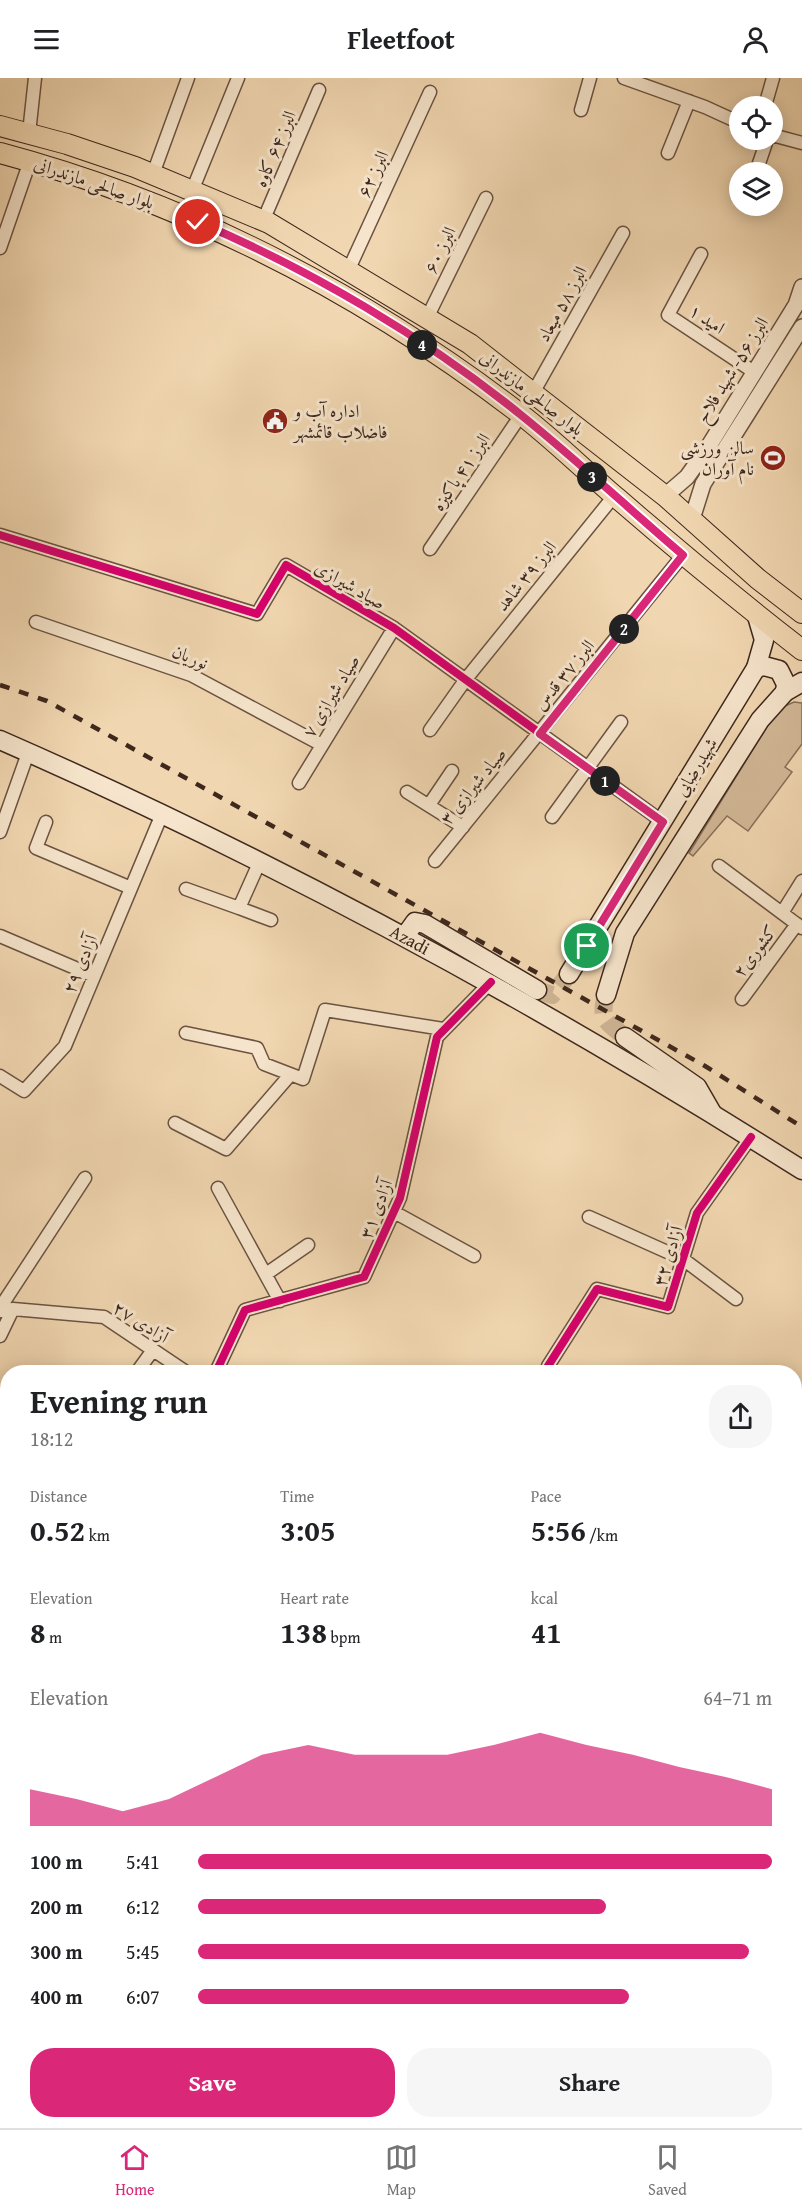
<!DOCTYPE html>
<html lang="en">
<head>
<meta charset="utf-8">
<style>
	:root { --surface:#fff; --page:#f6f6f6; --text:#202124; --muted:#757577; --line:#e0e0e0; --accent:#db2777 }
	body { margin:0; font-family:"Gentium Book Plus",Amiri,serif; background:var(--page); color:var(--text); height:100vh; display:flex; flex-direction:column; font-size:22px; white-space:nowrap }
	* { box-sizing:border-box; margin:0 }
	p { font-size:20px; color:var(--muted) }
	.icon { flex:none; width:33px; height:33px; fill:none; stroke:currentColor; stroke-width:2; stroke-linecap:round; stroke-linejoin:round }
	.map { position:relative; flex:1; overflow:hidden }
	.panel { position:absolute; left:0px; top:1287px; width:802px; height:764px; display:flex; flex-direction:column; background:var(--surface); border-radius:24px 24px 0 0; box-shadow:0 3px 15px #0003 }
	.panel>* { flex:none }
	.fabs { position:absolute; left:729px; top:18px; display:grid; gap:12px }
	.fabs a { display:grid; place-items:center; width:54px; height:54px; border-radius:50%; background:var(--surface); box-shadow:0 3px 15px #0003; font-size:30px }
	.pin { position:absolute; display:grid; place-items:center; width:51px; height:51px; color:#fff; margin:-26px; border:3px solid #fff; border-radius:50%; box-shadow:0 2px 6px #0007 }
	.km { position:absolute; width:30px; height:30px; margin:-15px; border-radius:50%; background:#222; color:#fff; font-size:16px; line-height:30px; text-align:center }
	.round { display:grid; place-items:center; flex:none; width:63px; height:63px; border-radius:24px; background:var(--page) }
	.overview { display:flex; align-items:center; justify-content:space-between; height:102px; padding:0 30px }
	h1 { font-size:33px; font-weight:800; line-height:45px }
	.figures { display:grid; grid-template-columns:repeat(3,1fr); gap:9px; height:102px; padding:6px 30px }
	.figures div { display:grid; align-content:center }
	.figures b { font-size:30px; font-weight:800 }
	.figures small { font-size:16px; font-weight:400 }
	.figures p { font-size:16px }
	.chart { height:168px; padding:12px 30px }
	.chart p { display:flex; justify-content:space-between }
	.chart svg { width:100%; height:108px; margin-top:6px; fill:var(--accent); opacity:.7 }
	.cta { display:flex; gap:12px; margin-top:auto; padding:12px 30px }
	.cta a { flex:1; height:69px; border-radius:24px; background:var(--accent); color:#fff; font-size:24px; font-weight:800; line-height:69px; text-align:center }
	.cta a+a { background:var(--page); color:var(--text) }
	ul { padding:0 30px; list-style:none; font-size:20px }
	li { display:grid; grid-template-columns:96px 72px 1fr; align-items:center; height:45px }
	li i { height:15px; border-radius:8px; background:var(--accent) }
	header { display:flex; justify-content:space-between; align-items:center; height:78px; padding:0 30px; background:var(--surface); font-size:27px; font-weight:800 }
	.dock { display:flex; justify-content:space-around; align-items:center; height:84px; border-top:2px solid var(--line); background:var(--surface); font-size:16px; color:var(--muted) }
	.dock a { display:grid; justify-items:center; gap:3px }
	.dock .on { color:var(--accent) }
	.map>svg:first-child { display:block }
	.green { fill:#d3b998; stroke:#88705a; stroke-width:1.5 }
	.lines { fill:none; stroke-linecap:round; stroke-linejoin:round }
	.secondary-tunnel { stroke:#cdb493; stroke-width:18; stroke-dasharray:18 9; stroke-linecap:butt }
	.minor-casing { stroke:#6b5342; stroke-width:15 }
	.tertiary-casing { stroke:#6b5342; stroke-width:18 }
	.secondary-casing { stroke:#3e271d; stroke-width:21 }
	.primary-casing { stroke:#3e271d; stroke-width:22 }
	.minor { stroke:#f6e5cc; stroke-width:12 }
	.tertiary { stroke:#f6e5cc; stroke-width:15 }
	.secondary { stroke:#f6e5cc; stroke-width:18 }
	.primary { stroke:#f1d7b1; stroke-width:20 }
	.rail { stroke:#3e271d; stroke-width:4.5; stroke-dasharray:10 10; stroke-linecap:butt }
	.cycleway-casing { stroke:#f6e5cc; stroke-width:11 }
	.cycleway { stroke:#d6006c; stroke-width:8 }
	.route-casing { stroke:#fff; stroke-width:12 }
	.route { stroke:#db2777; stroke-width:8 }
	.labels { text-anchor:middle; stroke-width:6; stroke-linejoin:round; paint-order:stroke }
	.street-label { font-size:18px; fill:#3e271d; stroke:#f6e5cc }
	.poi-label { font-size:18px; fill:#3e271d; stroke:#f6e5cc; text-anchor:start }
</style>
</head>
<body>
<header><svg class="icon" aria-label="menu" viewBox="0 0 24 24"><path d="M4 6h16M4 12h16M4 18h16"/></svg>Fleetfoot<svg class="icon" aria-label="person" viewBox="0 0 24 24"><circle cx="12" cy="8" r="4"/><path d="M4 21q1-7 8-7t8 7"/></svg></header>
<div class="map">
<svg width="802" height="2050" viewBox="0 0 802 2050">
	<rect width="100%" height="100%" fill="#f1d7b1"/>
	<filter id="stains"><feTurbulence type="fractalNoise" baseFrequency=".00333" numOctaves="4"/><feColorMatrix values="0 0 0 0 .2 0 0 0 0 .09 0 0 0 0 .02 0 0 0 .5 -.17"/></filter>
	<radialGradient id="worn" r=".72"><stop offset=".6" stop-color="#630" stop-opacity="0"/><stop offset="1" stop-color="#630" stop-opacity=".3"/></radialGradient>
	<path class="green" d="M 794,624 L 802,625 L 802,666 L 785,689 L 792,694 L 748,753 L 727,738 L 693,778 L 689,775 L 778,631 Z"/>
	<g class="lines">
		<path class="secondary-tunnel" d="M 537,912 L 552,917 L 569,896
			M 606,917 C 599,942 607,944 625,959"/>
		<g class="minor-casing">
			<path id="minor" d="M 624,0 L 705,29 L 740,45
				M 765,28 L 773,0
				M 581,32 L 590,0
				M 29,55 L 35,0
				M 772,57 L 802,65
				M 668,75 L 689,23
				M 756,94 L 767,62
				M 153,96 L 188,0
				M 192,113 L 238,0
				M 263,143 L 319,12
				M 0,170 L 30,83
				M 701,176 L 668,237 L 754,294
				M 348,193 L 430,14
				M 427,240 L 486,120
				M 533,315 L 623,155
				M 0,457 L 257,536 L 286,487 L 394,550 L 663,744
				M 430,471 L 521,337
				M 36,544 L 191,597 L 322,667
				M 430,652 L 466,601 L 614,418
				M 299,705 L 394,550
				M 407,714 L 463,749
				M 429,727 L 452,693
				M 552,739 L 621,644
				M 46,744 L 36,770 L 131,810
				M 0,754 L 28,675
				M 435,783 L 683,477
				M 719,788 L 802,850
				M 186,811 L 239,830 L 260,783
				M 239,830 L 271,842
				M 782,835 L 802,803
				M 0,858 L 94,898
				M 742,921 L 797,846
				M 186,955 L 257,970 L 264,986 L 303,1001 L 325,932 L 443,951
				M 0,998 L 24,1013 L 65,968 L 162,736
				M 175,1045 L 226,1071 L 290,997
				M 218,1110 L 280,1223
				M 394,1134 L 474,1178
				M 589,1139 L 683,1181 L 736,1221
				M 266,1196 L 308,1167
				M 0,1230 L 85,1100
				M 0,1233 L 13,1231 L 104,1239 L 186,1294
				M 0,1258 L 13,1231
				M 548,1288 L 597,1211 L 668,1229 L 697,1135 L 751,1059
				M 137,1294 L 153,1272
				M 216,1294 L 245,1232 L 364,1199 L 400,1120 L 437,959 L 491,904
				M 6,1366 L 8,1367
				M 795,1404 L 802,1407
				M 0,1469 L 8,1473
				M 795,1637 L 802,1643
				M 0,1670 L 8,1678
				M 0,1836 L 8,1847
				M 0,2007 L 8,2004
				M 148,2043 L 152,2050
				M 533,2043 L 536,2050
				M 447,2045 L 449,2050
				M 70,2050 L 84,2043
				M 598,2050 L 608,2043"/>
		</g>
		<g class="tertiary-casing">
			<path id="tertiary" d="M 665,418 L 687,399 L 707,371 L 796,227 L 802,209
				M 692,441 L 703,406 L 802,249"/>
		</g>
		<g class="secondary-casing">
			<g id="secondary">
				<path d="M 756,590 L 764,588 L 779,592 L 786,606 L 785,614"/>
				<path id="s1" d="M 0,662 C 279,784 545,929 802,1092"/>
				<path d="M 405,858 L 415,844 L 425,846 L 537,912"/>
				<path d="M 569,896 L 756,590 L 764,562 L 757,538"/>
				<path d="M 606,917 L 625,855 L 760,642 L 785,614 L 802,604"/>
				<path d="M 625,959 L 697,1009 L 712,1035"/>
			</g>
		</g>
		<g class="primary-casing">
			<path id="primary" d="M 0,48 L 67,66 L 135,89 L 269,145 L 470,266 L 665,418 L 758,501 L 802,535
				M 0,75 C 191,126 362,215 519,335 C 553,361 584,392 617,420 C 677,472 739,523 802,572"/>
		</g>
		<use href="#minor" class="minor"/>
		<use href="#tertiary" class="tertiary"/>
		<use href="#secondary" class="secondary"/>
		<use href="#primary" class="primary"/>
		<path class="rail" d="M 0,607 L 47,623 L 705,988 L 802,1049"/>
		<g class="cycleway-casing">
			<path id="cycleway" d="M 0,457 L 257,536 L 286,487 L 394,550 L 663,744
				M 548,1288 L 597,1211 L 668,1229 L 697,1135 L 751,1059
				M 216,1294 L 245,1232 L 364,1199 L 400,1120 L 437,959 L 491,904"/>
		</g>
		<use href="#cycleway" class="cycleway"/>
	</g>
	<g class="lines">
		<g class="route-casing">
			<path id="route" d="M 198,144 C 311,192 426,260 521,337 C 577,382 629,431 683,477 L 540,656 L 663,744 L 587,868"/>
		</g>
		<use href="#route" class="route"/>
	</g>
	<defs>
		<g id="civic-disc" transform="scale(1.35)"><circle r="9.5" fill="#8f2418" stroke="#f6e5cc"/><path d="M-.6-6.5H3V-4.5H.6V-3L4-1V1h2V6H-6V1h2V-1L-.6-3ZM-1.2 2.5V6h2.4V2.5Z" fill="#fff"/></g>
		<g id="stadium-disc" transform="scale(1.35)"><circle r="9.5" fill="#8f2418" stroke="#f6e5cc"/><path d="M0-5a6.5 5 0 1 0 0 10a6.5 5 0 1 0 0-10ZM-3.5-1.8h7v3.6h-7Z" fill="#fff"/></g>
	</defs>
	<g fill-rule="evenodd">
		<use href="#civic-disc" x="275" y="343"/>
		<use href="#stadium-disc" x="773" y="380"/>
	</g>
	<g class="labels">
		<g class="street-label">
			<text transform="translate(275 71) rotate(-67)" y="6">البرز ۶۴ کاوه</text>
			<text transform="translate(373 96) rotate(-65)" y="6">البرز ۶۲</text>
			<text transform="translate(94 105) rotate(19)" y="6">بلوار صالحی مازندرانی</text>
			<text transform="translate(440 172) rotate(-64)" y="6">البرز ۶۰</text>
			<text transform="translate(562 226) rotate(-61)" y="6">البرز ۵۸ میعاد</text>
			<text transform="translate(707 241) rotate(34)" y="6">امید ۱</text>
			<text transform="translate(732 292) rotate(-58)" y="6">البرز ۵۶- شهید فلاح</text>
			<text transform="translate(532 315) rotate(38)" y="6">بلوار صالحی مازندرانی</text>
			<text transform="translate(461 394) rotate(-56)" y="6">البرز ۴۱ پاکیزه</text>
			<text transform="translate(526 498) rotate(-51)" y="6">البرز ۳۹ شاهد</text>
			<text transform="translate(350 507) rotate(30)" y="6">صیاد شیرازی</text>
			<text transform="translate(190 579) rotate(22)" y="6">نوریان</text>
			<text transform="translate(564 597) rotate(-51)" y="6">البرز ۳۷ قدس</text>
			<text transform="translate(331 618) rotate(-59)" y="6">صیاد شیرازی ۷</text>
			<text transform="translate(696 689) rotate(-59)" y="6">شهیدرضایی</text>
			<text transform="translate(473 708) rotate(-51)" y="6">صیاد شیرازی ۳</text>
			<text dy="6" stroke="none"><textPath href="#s1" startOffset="456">Azadi</textPath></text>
			<text transform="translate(755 873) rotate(-53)" y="6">کشوری۲</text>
			<text transform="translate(80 886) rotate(-67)" y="6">آزادی ۲۹</text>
			<text transform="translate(376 1131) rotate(-69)" y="6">آزادی ۳۱</text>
			<text transform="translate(668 1178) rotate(-73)" y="6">آزادی ۳۲</text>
			<text transform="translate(141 1244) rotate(32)" y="6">آزادی ۲۷</text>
		</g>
		<g class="poi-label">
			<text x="294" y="339">اداره آب و<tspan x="294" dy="21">فاضلاب قائمشهر</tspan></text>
			<text x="754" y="376" text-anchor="end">سالن ورزشی<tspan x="754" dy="21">نام آوران</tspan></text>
		</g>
	</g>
	<rect width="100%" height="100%" filter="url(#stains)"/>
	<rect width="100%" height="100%" fill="url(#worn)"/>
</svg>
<div class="fabs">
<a><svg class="icon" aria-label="locate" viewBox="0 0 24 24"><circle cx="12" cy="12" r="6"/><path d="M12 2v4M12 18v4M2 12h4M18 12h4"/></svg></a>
<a><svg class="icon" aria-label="layers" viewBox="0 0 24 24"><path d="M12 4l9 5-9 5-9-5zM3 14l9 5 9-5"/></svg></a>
</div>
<div class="pin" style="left:587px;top:868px;background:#1e9e55"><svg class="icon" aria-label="arrive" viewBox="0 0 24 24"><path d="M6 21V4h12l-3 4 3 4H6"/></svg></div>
<div class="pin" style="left:198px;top:144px;background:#d93025"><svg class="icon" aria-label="check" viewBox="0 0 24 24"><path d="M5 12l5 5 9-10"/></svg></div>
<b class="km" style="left:605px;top:703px">1</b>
<b class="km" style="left:624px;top:551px">2</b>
<b class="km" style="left:592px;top:399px">3</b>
<b class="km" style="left:422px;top:267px">4</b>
<section class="panel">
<div class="overview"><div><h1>Evening run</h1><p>18:12</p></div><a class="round"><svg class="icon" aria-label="share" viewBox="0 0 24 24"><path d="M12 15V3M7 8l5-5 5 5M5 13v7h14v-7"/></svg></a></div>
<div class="figures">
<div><p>Distance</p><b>0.52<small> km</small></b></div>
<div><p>Time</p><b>3:05</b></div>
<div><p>Pace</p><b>5:56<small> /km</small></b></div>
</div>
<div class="figures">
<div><p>Elevation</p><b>8<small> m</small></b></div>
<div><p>Heart rate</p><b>138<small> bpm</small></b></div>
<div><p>kcal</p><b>41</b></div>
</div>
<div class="chart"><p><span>Elevation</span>64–71 m</p>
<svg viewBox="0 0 160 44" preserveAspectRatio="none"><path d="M0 44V29L10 33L20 38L30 33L40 24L50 15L60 11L70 15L80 15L90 15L100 11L110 6L120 11L130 15L140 20L150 24L160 29V44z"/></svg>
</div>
<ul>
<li><b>100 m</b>5:41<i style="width:100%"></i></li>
<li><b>200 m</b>6:12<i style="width:71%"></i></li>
<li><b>300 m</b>5:45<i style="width:96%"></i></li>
<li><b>400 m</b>6:07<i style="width:75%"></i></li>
</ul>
<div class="cta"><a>Save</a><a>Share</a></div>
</section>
</div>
<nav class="dock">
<a class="on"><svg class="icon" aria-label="home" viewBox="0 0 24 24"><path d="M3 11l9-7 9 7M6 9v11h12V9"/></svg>Home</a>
<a><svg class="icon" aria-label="map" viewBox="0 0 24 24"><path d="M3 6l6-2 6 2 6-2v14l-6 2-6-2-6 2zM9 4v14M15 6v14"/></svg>Map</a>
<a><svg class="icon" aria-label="saved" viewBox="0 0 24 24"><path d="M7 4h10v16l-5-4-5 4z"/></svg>Saved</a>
</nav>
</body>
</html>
